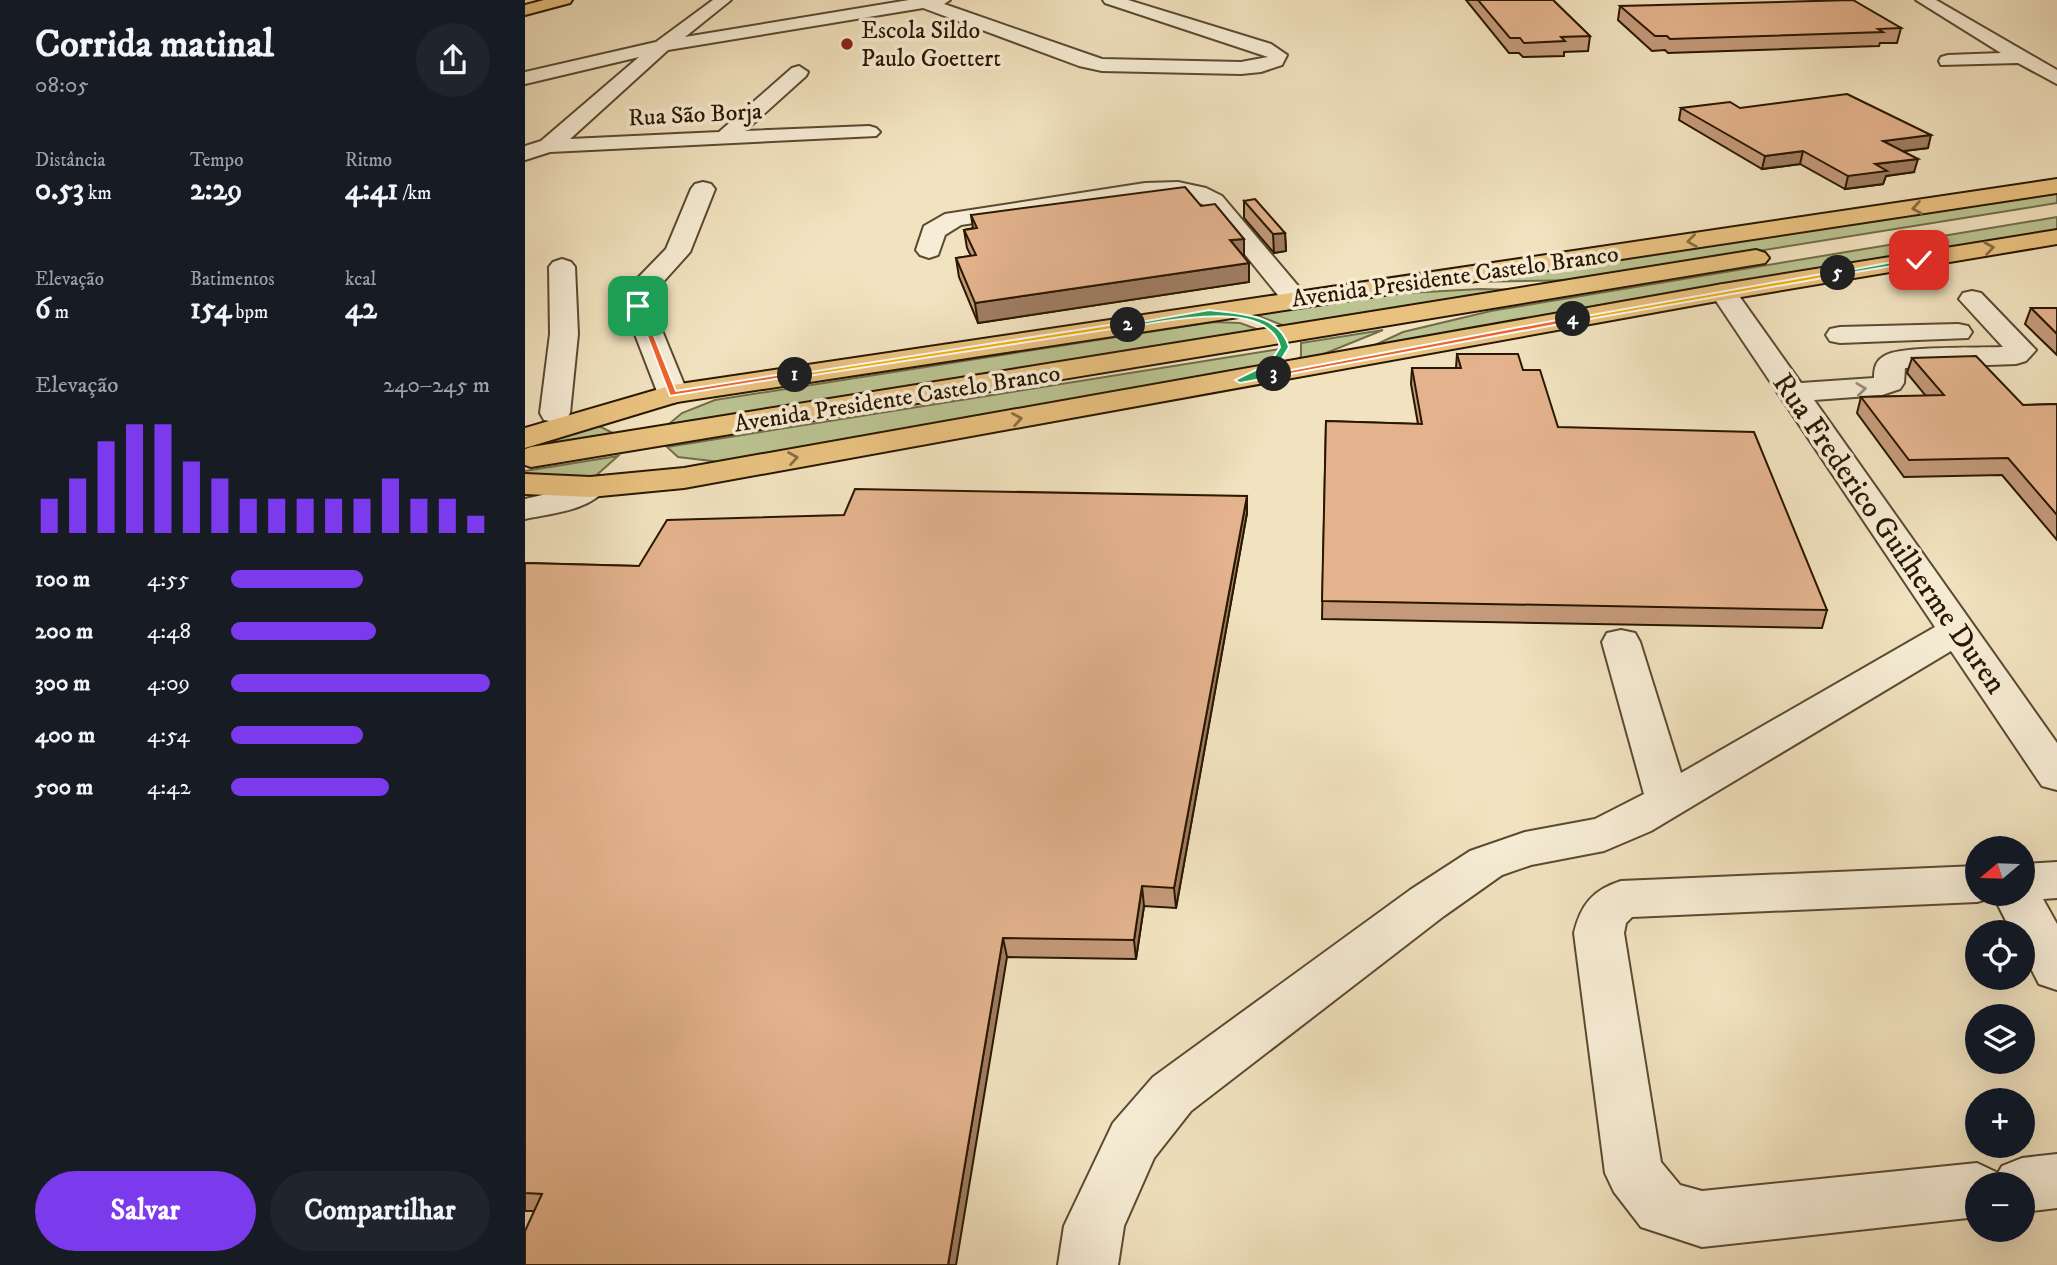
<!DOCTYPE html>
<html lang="pt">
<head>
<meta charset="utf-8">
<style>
	:root { --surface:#171b24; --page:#20242c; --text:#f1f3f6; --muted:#9ea1a6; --accent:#7c3aed }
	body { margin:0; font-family:"IM FELL DW Pica",serif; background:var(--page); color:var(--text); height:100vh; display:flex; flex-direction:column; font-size:26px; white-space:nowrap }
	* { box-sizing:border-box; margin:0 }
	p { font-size:23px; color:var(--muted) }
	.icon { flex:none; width:38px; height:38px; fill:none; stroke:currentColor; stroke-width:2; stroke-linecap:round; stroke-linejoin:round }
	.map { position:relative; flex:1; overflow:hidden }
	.sheet { display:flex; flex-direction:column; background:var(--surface); width:525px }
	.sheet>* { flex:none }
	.needle { width:46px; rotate:251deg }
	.controls { position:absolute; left:1440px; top:836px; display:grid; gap:14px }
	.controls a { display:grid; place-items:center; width:70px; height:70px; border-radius:50%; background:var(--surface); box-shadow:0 7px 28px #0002; font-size:35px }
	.pin { position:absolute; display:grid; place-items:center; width:60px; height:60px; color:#fff; margin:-30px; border-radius:14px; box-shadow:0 4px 10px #0006 }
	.km { position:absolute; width:35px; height:35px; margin:-18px; border-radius:50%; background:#222; color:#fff; font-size:19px; line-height:35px; text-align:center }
	.round { display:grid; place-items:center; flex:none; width:74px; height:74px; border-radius:37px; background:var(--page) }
	.summary { display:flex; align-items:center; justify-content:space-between; height:119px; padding:0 35px }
	h1 { font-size:38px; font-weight:700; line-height:52px }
	.metrics { display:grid; grid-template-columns:repeat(3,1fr); gap:10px; height:119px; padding:7px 35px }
	.metrics div { display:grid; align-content:center }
	.metrics b { font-size:30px; font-weight:700 }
	.metrics small { font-size:19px; font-weight:400 }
	.metrics p { font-size:19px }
	.chart { height:196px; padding:14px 35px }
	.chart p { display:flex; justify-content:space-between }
	.chart svg { width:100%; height:126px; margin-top:7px; stroke:var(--accent); stroke-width:6 }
	.primary-button { display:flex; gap:14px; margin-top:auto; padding:14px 35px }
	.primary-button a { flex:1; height:80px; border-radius:42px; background:var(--accent); color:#fff; font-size:28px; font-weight:700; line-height:80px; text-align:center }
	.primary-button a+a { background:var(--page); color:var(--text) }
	ul { padding:0 35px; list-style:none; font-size:23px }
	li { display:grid; grid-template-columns:112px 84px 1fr; align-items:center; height:52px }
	li i { height:18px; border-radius:9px; background:var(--accent) }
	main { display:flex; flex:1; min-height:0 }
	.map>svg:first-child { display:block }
	.green { fill:#bbc392; stroke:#726d4a; stroke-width:2 }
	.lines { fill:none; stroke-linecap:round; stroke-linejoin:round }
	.minor-casing { stroke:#5b4a31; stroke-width:4 }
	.major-casing { stroke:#291701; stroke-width:4 }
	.minor { fill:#f7edd6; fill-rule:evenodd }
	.major { fill:#e9c280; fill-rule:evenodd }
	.wall { fill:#c49a7a; stroke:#291701; stroke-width:2 }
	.shaded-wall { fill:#a07d63; stroke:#291701; stroke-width:2 }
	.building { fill:#e4b38e; stroke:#291701; stroke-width:2 }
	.oneway { stroke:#896c40 }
	.oneway2 { stroke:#9a8d76 }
	.split-1 { fill:#f0652b; stroke:#fff; stroke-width:2 }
	.split-2 { fill:#f5b400; stroke:#fff; stroke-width:2 }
	.split-3 { fill:#22a559; stroke:#fff; stroke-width:2 }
	.split-4 { fill:#f0652b; stroke:#fff; stroke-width:2 }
	.split-5 { fill:#f5b400; stroke:#fff; stroke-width:2 }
	.split-6 { fill:#22a559; stroke:#fff; stroke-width:2 }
	.poi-dot { fill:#8f2418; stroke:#f7edd6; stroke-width:2.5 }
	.labels { text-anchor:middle; stroke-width:7; stroke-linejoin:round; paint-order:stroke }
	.far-poi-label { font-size:24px; fill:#291701; stroke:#f7edd6; text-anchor:start }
	.far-street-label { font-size:24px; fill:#291701; stroke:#f7edd6 }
	.street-label { font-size:30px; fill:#291701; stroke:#f7edd6 }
</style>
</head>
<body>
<main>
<section class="sheet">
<div class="summary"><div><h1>Corrida matinal</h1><p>08:05</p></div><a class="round"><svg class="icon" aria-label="share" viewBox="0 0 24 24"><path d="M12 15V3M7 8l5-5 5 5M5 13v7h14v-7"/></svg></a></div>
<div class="metrics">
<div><p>Distância</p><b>0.53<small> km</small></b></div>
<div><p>Tempo</p><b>2:29</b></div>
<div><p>Ritmo</p><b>4:41<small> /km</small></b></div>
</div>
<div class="metrics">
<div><p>Elevação</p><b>6<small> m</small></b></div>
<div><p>Batimentos</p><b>154<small> bpm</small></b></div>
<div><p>kcal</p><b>42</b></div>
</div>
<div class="chart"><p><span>Elevação</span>240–245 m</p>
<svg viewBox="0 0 160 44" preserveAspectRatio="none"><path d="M5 44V32M15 44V25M25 44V12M35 44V6M45 44V6M55 44V19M65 44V25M75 44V32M85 44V32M95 44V32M105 44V32M115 44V32M125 44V25M135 44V32M145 44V32M155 44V38"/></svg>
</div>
<ul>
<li><b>100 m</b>4:55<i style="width:51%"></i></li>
<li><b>200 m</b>4:48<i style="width:56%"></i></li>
<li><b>300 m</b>4:09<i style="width:100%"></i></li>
<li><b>400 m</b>4:54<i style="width:51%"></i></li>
<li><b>500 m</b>4:42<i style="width:61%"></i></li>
</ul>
<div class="primary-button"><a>Salvar</a><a>Compartilhar</a></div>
</section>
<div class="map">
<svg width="1532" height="1265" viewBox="0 0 1532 1265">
	<rect width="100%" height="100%" fill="#f2e3c0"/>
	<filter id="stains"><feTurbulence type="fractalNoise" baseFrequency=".00286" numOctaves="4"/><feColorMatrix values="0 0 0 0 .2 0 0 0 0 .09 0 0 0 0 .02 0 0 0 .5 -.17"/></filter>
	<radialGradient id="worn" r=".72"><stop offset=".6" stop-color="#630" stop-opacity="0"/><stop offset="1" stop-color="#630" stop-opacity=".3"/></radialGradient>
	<path class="green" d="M 1532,191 L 1532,203 L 1053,280 L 944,282 Z
		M 1532,217 L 1532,235 L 826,356 L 878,332 L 966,311 Z
		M 956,289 L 1000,290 L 765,328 L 731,315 L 863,294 Z
		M 688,322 L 715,323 L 740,332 L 138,429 L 157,413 L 190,400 Z
		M 858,330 L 769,366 L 776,356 L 776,343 Z
		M 755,349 L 748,361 L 737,367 L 195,462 L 153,457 L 142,447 Z
		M 66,422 L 90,434 L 0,451 L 0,443 Z
		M 93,456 L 66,480 L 0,479 L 0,471 Z"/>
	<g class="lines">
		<g class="minor-casing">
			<path id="minor" d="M 188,0 L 206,0 L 160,37 L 384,0 L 425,0 L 419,4 L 577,59 L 716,62 L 743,57 L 580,3 L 578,0 L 603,0 L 746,44 L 762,55 L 757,65 L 736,72 L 716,74 L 577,71 L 554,66 L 398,8 L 143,50 L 45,139 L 194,132 L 267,68 L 274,66 L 283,72 L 281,76 L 220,131 L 344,126 L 351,128 L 355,132 L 351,136 L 25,152 L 0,160 L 0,146 L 16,141 L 114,57 L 0,84 L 0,72 L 131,42 Z
				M 1391,0 L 1411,0 L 1532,70 L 1532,84 L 1493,63 L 1416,65 L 1414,61 L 1416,57 L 1423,55 L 1476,53 Z
				M 178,182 L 186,184 L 190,189 L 165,252 L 130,291 L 127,306 L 163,394 L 159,400 L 148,403 L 137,400 L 133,394 L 99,306 L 108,283 L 141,249 L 166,189 L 170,184 Z
				M 653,182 L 681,188 L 697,196 L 779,293 L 783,299 L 779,305 L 770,307 L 761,305 L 681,206 L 666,199 L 653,196 L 620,197 L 436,225 L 420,235 L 413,255 L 404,258 L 395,255 L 391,250 L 399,226 L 420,214 L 620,183 Z
				M 37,259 L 46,262 L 50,267 L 53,334 L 45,413 L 41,420 L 30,422 L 19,420 L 15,413 L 25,334 L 24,267 L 28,262 Z
				M 1198,284 L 1207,286 L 1276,383 L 1349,378 C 1349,367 1351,360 1361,355 C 1378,346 1455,348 1478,347 L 1434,299 L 1438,293 L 1447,291 L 1456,293 L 1511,350 L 1501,361 L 1491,364 L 1380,368 L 1379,383 L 1375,389 L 1357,395 L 1289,400 L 1532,743 L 1532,790 L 1517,786 L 1426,651 L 1126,831 L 1079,851 L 1006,865 L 977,875 L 919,916 L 666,1111 L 629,1158 L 599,1226 L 593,1265 L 533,1265 L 539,1226 L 588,1123 L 628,1077 L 885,890 L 945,851 L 1000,832 L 1070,819 L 1119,794 L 1077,642 L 1082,633 L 1096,630 L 1110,633 L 1115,642 L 1156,773 L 1410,627 L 1185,292 L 1189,286 Z
				M 1433,324 L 1443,326 L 1447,332 L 1443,338 L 1315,343 L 1305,341 L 1301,335 L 1305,329 L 1315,327 Z
				M 65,477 L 77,480 L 82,487 C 65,511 27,513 0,519 L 0,499 L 34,491 L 53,480 Z
				M 1532,862 L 1532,898 L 1518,899 L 1532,924 L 1532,990 L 1514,984 L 1498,953 L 1498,933 L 1487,933 L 1469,897 L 1452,902 L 1107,917 L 1101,923 L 1099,933 L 1136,1162 L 1155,1185 L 1177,1191 L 1452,1163 L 1473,1173 L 1477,1166 L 1497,1158 L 1532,1154 L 1532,1208 L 1498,1212 L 1498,1185 L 1452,1185 L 1452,1217 L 1177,1247 L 1116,1227 L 1089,1192 L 1080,1173 L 1049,933 C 1056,904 1068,890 1096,881 L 1452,866 L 1452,894 L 1498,894 L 1498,864 Z"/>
		</g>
		<g class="major-casing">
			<path id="major" d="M 19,0 L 47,0 L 45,3 L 0,15 L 0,5 Z
				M 1532,179 L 1532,193 L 152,402 L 0,448 L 0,428 L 148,385 Z
				M 1532,230 L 1532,244 L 1198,300 L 159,488 L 65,497 L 0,494 L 0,474 L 65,477 L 159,468 L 1198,284 Z
				M 1231,250 L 1240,253 L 1244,258 L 1240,263 L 6,467 L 0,465 L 0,449 L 6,447 Z"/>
		</g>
		<use href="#minor" class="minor"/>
		<use href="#major" class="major"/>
	</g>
	<path class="wall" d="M 941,0 L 1028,0 L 1065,36 L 1063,51 L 1039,52 L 1039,56 L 998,57 L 994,53 L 984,53 Z
		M 1095,6 L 1376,28 L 1372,43 L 1355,43 L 1354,46 L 1143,53 L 1140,50 L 1127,51 L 1093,20 Z
		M 1156,108 L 1215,108 L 1403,148 L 1378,151 L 1389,172 L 1361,176 L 1358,184 L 1320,189 L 1275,164 L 1237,169 L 1154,120 Z
		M 719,201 L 760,233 L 761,251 L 749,253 L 719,218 Z
		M 446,215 L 719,257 L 724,263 L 724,282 L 453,323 L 434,277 L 431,258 L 446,256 L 442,248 L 439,230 L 448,228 Z
		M 1506,308 L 1532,308 L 1532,355 L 1500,324 Z
		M 932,354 L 998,370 L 1033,427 L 1302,610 L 1297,628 L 797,619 L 801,421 L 893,424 L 886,384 L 887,368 L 931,368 Z
		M 1387,358 L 1498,405 L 1532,404 L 1532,540 L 1477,475 L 1379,477 L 1332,413 L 1336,397 L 1401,396 L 1382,373 Z
		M 722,496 L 722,513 L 651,908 L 619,906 L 611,959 L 482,957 L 9,1211 L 0,1211 L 0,563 L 114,566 Z"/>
	<path class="shaded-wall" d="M 1406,135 L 1403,148 L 1355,154 L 1358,141 Z
		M 1278,151 L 1275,164 L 1237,169 L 1240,156 Z
		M 1393,159 L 1389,172 L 1361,176 L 1358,184 L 1320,189 L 1323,176 L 1350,164 Z
		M 760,233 L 761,251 L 749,253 L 748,234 Z
		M 719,239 L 719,257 L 705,240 Z
		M 724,263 L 724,282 L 453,323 L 450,303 Z
		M 722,496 L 722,513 L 651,908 L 649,888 Z
		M 617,886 L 619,906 L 611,959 L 609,940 Z
		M 478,938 L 482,957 L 431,1265 L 423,1265 Z"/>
	<path class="building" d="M 953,0 L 1028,0 L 1065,36 L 1036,37 L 1040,41 L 999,43 L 995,38 L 985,38 Z
		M 1328,0 L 1376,28 L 1353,29 L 1358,32 L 1145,39 L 1142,36 L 1130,36 L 1095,6 Z
		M 1322,94 L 1406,135 L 1358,141 L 1393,159 L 1350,164 L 1362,171 L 1323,176 L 1278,151 L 1240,156 L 1156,108 L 1205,102 L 1215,108 Z
		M 660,187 L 676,206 L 690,204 L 719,239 L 705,240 L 724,263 L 450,303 L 431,258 L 451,255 L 439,230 L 452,228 L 446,215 Z
		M 730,199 L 760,233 L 748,234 L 719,201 Z
		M 1506,308 L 1532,308 L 1532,334 Z
		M 932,354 L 993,354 L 998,370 L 1015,370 L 1033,427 L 1229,432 L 1302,610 L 797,601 L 801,421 L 897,424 L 887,368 L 936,368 Z
		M 1451,356 L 1498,405 L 1532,404 L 1532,515 L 1483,458 L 1384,460 L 1336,397 L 1419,395 L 1387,358 Z
		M 330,489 L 722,496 L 649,888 L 617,886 L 609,940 L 478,938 L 423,1265 L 0,1265 L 0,1231 L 17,1194 L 0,1193 L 0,563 L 114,566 L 142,520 L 319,515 Z"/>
	<defs><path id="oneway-chevron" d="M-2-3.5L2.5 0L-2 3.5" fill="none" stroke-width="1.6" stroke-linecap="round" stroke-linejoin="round" transform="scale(1.75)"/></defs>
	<g class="oneway">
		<use href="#oneway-chevron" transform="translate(1392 208) rotate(171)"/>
		<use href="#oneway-chevron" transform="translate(1167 241) rotate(172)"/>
		<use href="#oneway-chevron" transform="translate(1464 248) rotate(-9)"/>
		<use href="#oneway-chevron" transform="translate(492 419) rotate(-10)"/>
		<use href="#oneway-chevron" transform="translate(268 458) rotate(-10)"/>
	</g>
	<use class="oneway2" href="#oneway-chevron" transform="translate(1336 389) rotate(-7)"/>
	<path class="split-1" d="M 110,304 L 117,306 L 151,391 L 270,372 L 275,375 L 145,396 Z"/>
	<path class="split-2" d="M 603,322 L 606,326 L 270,378 L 266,375 Z"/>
	<path class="split-3" d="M 684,310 C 713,314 755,313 764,347 L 752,367 L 737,374 L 749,371 L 752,376 L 715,383 L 710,380 L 745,363 L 755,347 C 743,297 639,322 603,327 L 599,325 Z"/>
	<path class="split-4" d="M 1048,317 L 1051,321 L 749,377 L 745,374 Z"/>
	<path class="split-5" d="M 1313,271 L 1315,275 L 1048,322 L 1044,319 Z"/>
	<path class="split-6" d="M 1394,257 L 1397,261 L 1313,275 L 1309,273 Z"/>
	<circle class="poi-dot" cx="322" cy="44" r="7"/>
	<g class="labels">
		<g class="far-poi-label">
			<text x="336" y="38">Escola Sildo<tspan x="336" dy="28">Paulo Goettert</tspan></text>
		</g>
		<g class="far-street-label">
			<text transform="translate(170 114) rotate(-3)" y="8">Rua São Borja</text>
			<text transform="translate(930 276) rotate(-8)" y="8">Avenida Presidente Castelo Branco</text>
			<text transform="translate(372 398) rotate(-9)" y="8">Avenida Presidente Castelo Branco</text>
		</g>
		<g class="street-label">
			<text transform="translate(1365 533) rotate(55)" y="10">Rua Frederico Guilherme Duren</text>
		</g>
	</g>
	<rect width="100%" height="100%" filter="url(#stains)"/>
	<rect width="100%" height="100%" fill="url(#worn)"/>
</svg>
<div class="controls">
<a><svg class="needle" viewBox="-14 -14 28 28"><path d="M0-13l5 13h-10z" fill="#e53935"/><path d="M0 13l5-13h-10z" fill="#9ea1a6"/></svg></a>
<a><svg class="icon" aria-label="locate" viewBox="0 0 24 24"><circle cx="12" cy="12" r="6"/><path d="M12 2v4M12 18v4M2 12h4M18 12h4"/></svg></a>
<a><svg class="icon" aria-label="layers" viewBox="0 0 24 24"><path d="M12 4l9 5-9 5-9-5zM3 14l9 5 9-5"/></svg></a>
<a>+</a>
<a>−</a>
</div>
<div class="pin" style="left:113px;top:306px;background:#1e9e55"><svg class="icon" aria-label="arrive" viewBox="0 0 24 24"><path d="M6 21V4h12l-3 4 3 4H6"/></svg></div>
<div class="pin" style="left:1394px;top:260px;background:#d93025"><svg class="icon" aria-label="check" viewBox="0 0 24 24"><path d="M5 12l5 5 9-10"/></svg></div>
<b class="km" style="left:270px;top:375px">1</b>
<b class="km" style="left:603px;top:325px">2</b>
<b class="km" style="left:749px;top:374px">3</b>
<b class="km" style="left:1048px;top:319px">4</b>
<b class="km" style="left:1313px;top:273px">5</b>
</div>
</main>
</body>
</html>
